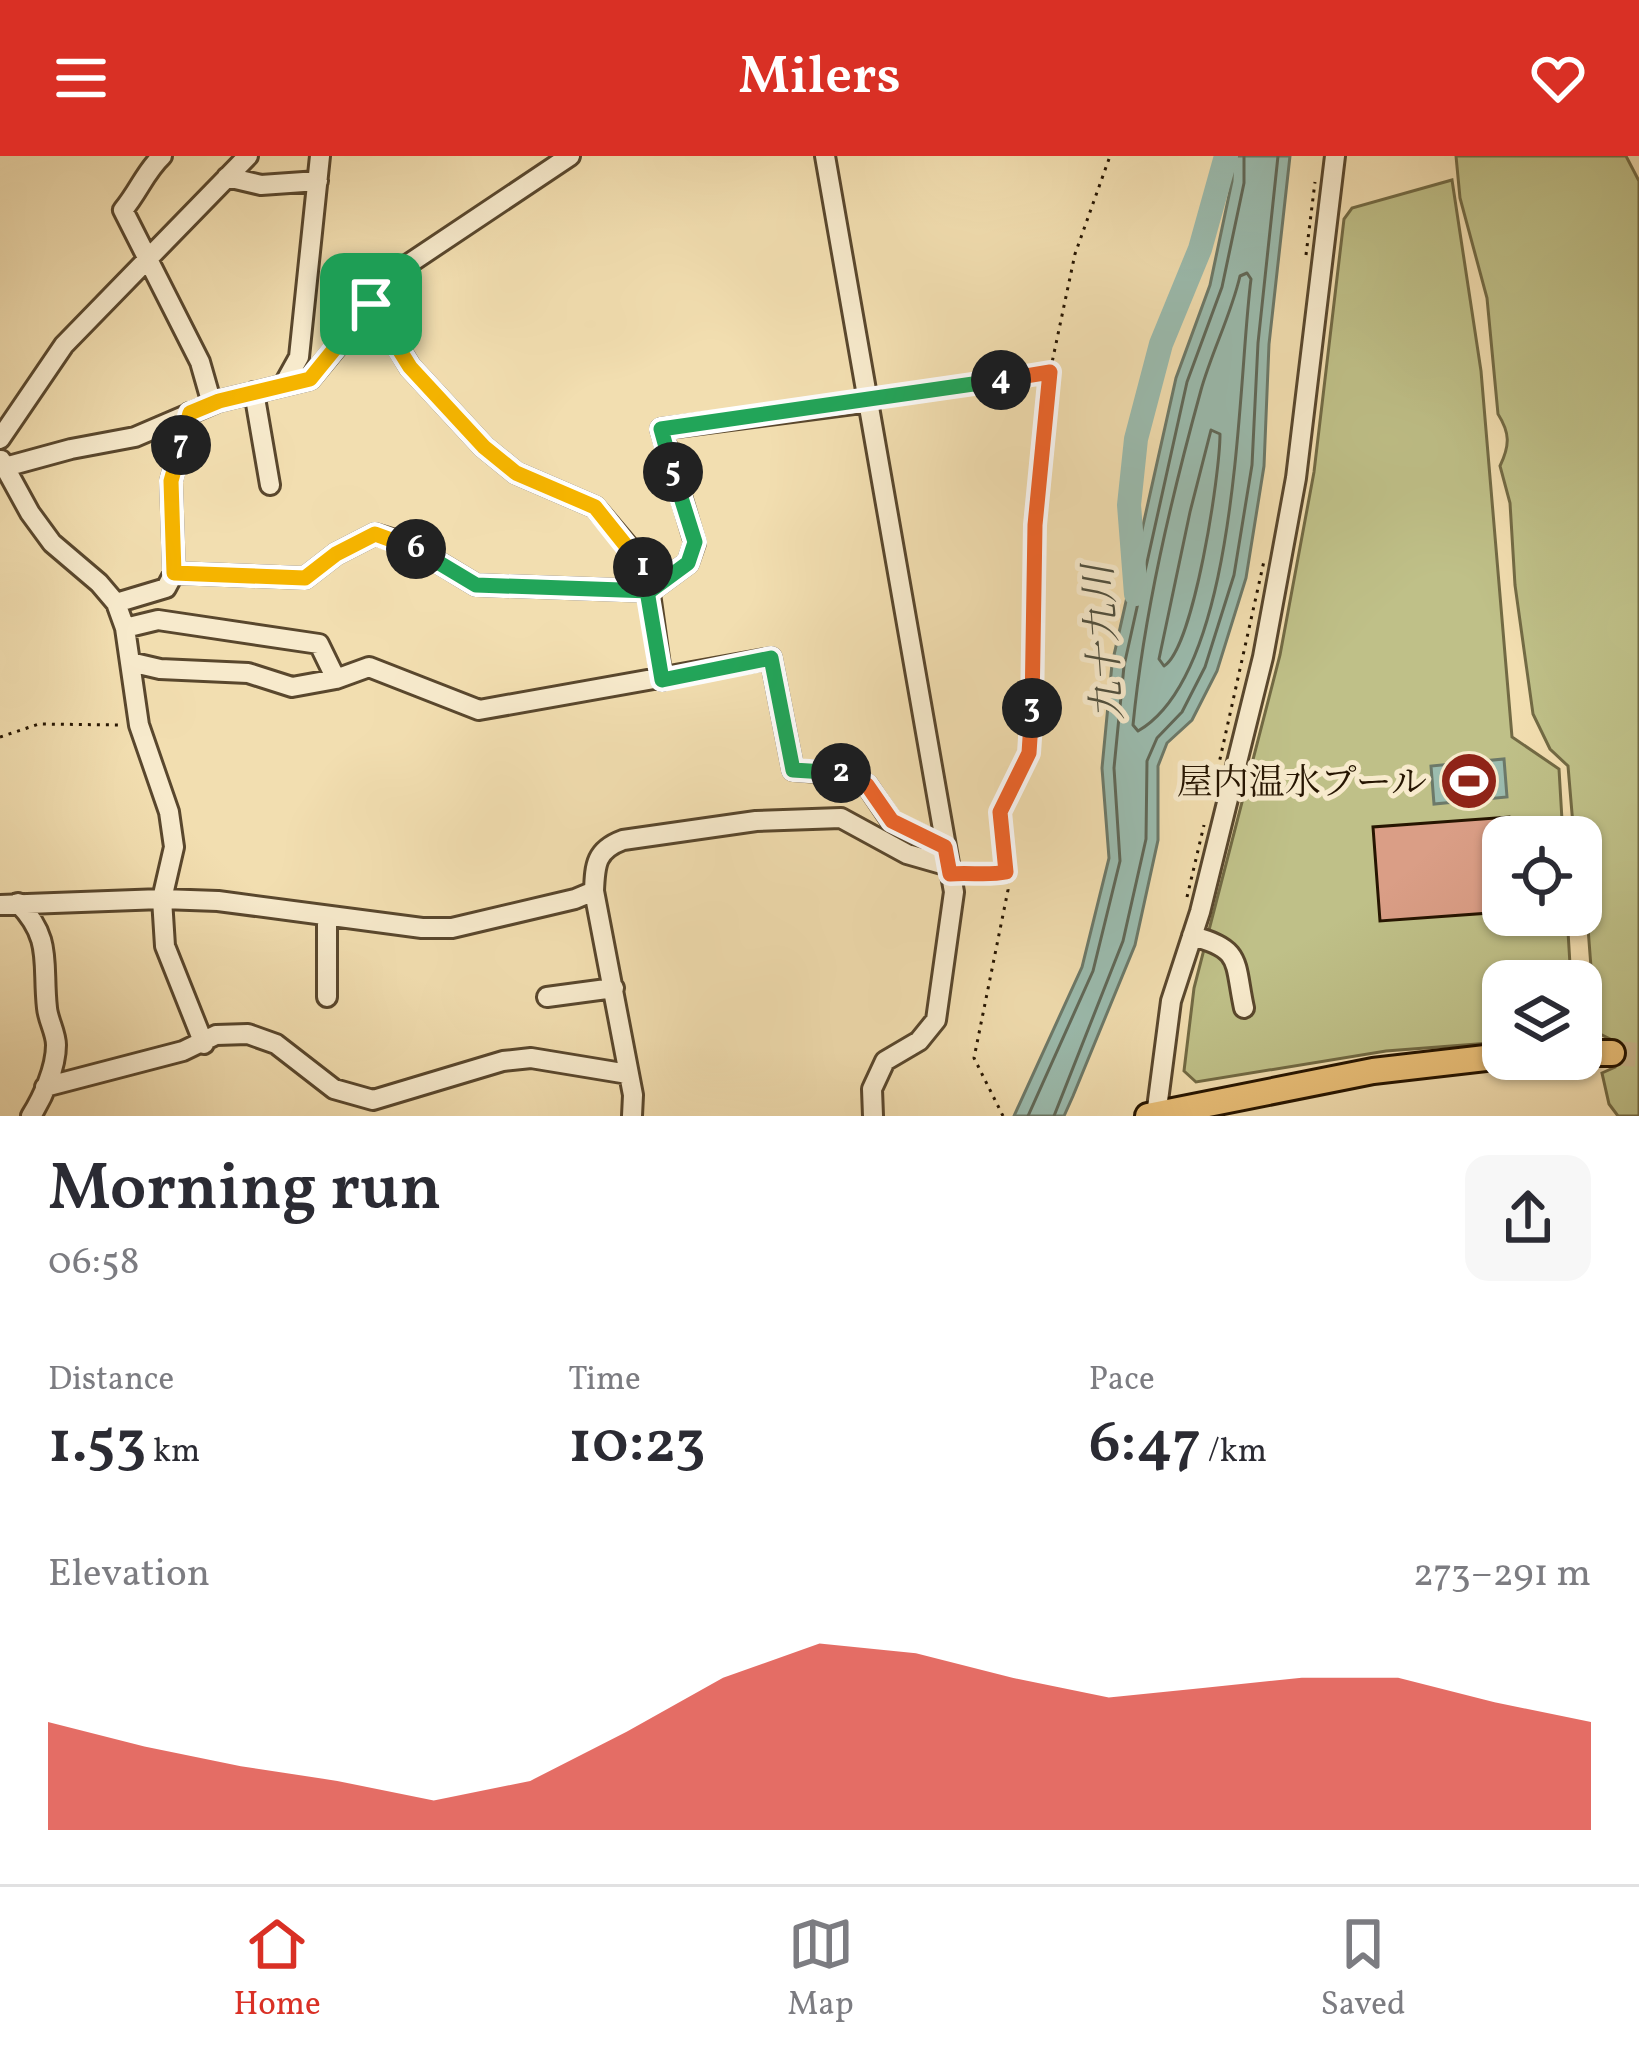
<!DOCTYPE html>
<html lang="en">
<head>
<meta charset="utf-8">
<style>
	:root { --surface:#fff; --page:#f7f7f7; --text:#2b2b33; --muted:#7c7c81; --line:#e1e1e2; --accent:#d93025 }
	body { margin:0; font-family:Vollkorn,"Noto Serif JP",serif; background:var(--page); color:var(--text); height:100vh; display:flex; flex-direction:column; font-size:45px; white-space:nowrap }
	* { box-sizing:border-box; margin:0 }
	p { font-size:39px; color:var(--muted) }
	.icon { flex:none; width:66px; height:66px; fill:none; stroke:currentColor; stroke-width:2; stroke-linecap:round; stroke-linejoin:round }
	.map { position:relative; height:960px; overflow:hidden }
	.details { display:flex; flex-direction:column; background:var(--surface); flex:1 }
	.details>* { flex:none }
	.tools { position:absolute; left:1482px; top:660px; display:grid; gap:24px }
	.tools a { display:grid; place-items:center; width:120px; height:120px; border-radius:24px; background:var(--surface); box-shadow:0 3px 9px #0004; font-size:60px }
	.pin { position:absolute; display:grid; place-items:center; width:102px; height:102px; color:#fff; margin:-51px; border-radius:24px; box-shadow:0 6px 18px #0006 }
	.km { position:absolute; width:60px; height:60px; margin:-30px; border-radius:50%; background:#222; color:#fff; font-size:33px; line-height:60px; text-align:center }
	.round { display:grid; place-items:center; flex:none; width:126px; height:126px; border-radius:24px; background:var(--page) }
	.summary { display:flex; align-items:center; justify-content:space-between; height:204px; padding:0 48px }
	h1 { font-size:66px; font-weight:600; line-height:90px }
	.stats { display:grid; grid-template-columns:repeat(3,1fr); gap:18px; height:204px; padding:12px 48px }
	.stats div { display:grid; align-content:center }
	.stats b { font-size:60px; font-weight:600 }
	.stats small { font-size:33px; font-weight:400 }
	.stats p { font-size:33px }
	.chart { height:336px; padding:24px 48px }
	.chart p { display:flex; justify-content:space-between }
	.chart svg { width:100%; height:216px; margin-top:12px; fill:var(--accent); opacity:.7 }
	header { display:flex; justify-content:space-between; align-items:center; height:156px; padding:0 48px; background:var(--accent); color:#fff; font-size:54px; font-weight:600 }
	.menu { display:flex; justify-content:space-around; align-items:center; height:168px; border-top:3px solid var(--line); background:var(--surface); font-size:33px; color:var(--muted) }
	.menu a { display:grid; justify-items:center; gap:6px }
	.menu .selected { color:var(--accent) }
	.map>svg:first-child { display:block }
	.green { fill:#bfc088; stroke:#726a44; stroke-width:3 }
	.water { fill:#9bbcaf; stroke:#6c7969; stroke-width:3 }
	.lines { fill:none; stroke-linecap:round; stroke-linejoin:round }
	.shore { stroke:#606858; stroke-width:3 }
	.river { stroke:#9bbcaf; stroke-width:24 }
	.building { fill:#da9e86; stroke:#261501; stroke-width:3 }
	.major-tunnel { stroke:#c9b68d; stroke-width:24; stroke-dasharray:24 12; stroke-linecap:butt }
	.minor-casing { stroke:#59472d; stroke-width:24 }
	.major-casing { stroke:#261501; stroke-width:30 }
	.path { stroke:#261501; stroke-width:3; stroke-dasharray:3 6; stroke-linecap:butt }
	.minor { stroke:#f7eacc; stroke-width:18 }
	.major { stroke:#e9bf78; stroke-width:24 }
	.split-1-casing { stroke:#fff; stroke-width:24 }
	.split-2-casing { stroke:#fff; stroke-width:24 }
	.split-3-casing { stroke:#fff; stroke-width:24 }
	.split-4-casing { stroke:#fff; stroke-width:24 }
	.split-5-casing { stroke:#fff; stroke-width:24 }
	.split-6-casing { stroke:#fff; stroke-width:24 }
	.split-7-casing { stroke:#fff; stroke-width:24 }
	.split-8-casing { stroke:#fff; stroke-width:24 }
	.split-1 { stroke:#f5b400; stroke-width:15 }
	.split-2 { stroke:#22a559; stroke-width:15 }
	.split-3 { stroke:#f0652b; stroke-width:15 }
	.split-4 { stroke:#f0652b; stroke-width:15 }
	.split-5 { stroke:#22a559; stroke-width:15 }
	.split-6 { stroke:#22a559; stroke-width:15 }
	.split-7 { stroke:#f5b400; stroke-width:15 }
	.split-8 { stroke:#f5b400; stroke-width:15 }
	.labels { text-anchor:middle; stroke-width:10; stroke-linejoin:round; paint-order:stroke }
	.poi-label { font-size:36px; fill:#261501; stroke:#f7eacc; text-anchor:end }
	.water-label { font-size:39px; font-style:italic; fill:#4f4f3e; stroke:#f7eacc }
</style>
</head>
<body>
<header><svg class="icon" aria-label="menu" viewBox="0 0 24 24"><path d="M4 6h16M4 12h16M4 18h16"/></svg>Milers<svg class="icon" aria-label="heart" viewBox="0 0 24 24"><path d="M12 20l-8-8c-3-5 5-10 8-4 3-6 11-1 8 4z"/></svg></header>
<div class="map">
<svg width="1639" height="960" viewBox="0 0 1639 960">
	<rect width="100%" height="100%" fill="#f2deb0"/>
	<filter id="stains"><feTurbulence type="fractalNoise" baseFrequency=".00167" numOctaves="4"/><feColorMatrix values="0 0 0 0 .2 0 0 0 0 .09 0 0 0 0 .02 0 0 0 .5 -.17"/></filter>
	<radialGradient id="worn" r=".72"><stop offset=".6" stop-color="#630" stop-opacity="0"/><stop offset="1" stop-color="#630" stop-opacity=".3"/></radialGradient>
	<path class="green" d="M 1456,0 L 1626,0 L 1639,25 L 1639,960 L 1618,960 L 1609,948 L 1602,917 L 1615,911 L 1612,884 L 1596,876 L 1581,681 L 1574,681 L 1568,610 L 1550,593 L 1533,558 L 1515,429 L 1510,347 L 1500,310 C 1510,289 1510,277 1498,258 L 1487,142 L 1460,42 Z
		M 1452,24 L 1481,215 L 1512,581 L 1559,613 L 1563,681 L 1503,681 L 1503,759 L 1567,759 L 1571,825 L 1503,825 L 1503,886 L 1386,895 L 1196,926 L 1184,915 L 1194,832 L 1280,499 L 1314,316 L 1344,63 L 1352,52 Z"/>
	<path class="water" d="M 1233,0 L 1290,0 L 1269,188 L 1264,310 L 1246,422 L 1217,515 L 1192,564 L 1167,587 L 1158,610 L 1158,684 L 1135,789 L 1073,940 L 1064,960 L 1014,960 L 1082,811 L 1109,702 L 1102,612 L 1112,508 L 1176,222 L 1210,129 L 1232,25 Z
		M 1504,603 L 1507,641 L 1434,648 L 1431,610 Z"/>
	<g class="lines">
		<path class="shore" d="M 1247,117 L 1251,123 C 1237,231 1240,516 1138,575 L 1133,569 C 1144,457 1171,343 1201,234 C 1212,195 1231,159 1240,120 Z
			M 1211,274 L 1220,278 C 1220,318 1194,491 1164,510 L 1159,503 L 1190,356 Z
			M 1028,960 L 1093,815 L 1120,705 L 1114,612 L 1124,510 L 1187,226 L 1222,131 L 1244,27 L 1244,0
			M 1054,960 L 1123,785 L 1146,683 L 1147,605 L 1157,582 L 1182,556 L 1205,511 L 1234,419 L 1252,309 L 1258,187 L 1278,0"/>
		<path class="river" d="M 1136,438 L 1129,349 L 1136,283 L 1161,188 L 1200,93 L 1226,0"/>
	</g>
	<path class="building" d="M 1509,661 L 1511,681 L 1503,681 L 1503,756 L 1380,765 L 1373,671 Z"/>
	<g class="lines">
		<path class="major-tunnel" d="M 1612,897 L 1639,899"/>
		<g class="minor-casing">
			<path id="minor" d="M 162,0 C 145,16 139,35 123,54 L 200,206 L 212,248
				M 825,0 L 954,736 L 936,864 L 919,885 L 885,905 L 872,933 L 873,960
				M 227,21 L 261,29 L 318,25
				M 372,148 L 410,211 L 484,291 L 516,317 L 595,351 L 634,397 L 647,416 L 662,524
				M 284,228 L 299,201 L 320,0
				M 254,236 L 270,329
				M 0,283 L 64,189 L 248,0
				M 1,304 L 30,357 L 52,387 L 99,427 L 116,447 L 125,472 L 139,569 L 169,656 L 174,691 L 162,743 L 165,790 L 204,888
				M 5,311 L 71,293 L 135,281 L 219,245 L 310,223 L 401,113 L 570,0
				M 174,417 L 171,325 L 189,257
				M 116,447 L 166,432 L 174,417 L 305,422 L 336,398 L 375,378 L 408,388 L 476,429 L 650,435 L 688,407 L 695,387 L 661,273 L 869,246
				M 125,472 L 158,464 L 319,488 L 336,523
				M 130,506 L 160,513 L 248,517 L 292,531 L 336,523 L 369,511 L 479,554 L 771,502 L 793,614 L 844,618 L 867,629 L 892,666 L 945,691
				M 18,747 C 53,783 42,807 47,852 C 48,864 56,877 56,889 C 56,912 43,941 31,960
				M 0,749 L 162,743 L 218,745 L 422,772 L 452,772 L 575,743 L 594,735
				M 327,760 L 327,841
				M 1192,780 C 1243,793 1234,806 1244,852
				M 547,841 L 614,832
				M 45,931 L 183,895 L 216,879 L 248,878 L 276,888 L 334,933 L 373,944 L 503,905 L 531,902 L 628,918
				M 632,960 L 633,939 L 594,735 C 595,708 596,694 623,684 L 756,665 L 841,662 L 907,698 L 949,710
				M 1156,960 L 1171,845 L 1200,756 L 1263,501 L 1296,322 L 1335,0"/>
		</g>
		<g class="major-casing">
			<path id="major" d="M 1581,897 L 1612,897
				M 1148,960 L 1373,915 L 1503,900"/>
		</g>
		<path class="path" d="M 1306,99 L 1315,26
			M 886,243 L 1049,216
			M 0,581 L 39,568 L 122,569
			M 1214,630 L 1264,405
			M 967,716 L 984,720 L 1005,716
			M 1187,741 L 1204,669
			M 1003,960 L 974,902 L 1008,734 L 1000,655 L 1029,597 L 1031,579 L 1038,323 L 1050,216 L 1075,98 L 1110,0"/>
		<use href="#minor" class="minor"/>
		<use href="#major" class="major"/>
	</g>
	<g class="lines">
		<g class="split-1-casing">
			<path id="split-1" d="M 371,148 L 410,211 L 484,291 L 516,317 L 595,351 L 643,411"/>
		</g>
		<g class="split-2-casing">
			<path id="split-2" d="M 643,411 L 662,524 L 771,502 L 793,614 L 841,617"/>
		</g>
		<g class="split-3-casing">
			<path id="split-3" d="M 841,617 L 867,629 L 892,665 L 945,691 L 950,718 C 970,716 987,720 1006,716 L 1000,656 L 1029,597 L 1032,552"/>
		</g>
		<g class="split-4-casing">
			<path id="split-4" d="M 1001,224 L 1050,216 L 1035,369 L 1032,552"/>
		</g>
		<g class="split-5-casing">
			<path id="split-5" d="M 673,316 L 661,273 L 1001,224"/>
		</g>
		<g class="split-6-casing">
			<path id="split-6" d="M 416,393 L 476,429 L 650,435 L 688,407 L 695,386 L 673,316"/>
		</g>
		<g class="split-7-casing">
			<path id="split-7" d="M 181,289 L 171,325 L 174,417 L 305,422 L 336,398 L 375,378 L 416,393"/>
		</g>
		<g class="split-8-casing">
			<path id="split-8" d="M 181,289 L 190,257 L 219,245 L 310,223 L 371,148"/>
		</g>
		<use href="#split-1" class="split-1"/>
		<use href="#split-2" class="split-2"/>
		<use href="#split-3" class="split-3"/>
		<use href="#split-4" class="split-4"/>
		<use href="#split-5" class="split-5"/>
		<use href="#split-6" class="split-6"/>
		<use href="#split-7" class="split-7"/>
		<use href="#split-8" class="split-8"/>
	</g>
	<defs>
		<g id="stadium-disc" transform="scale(3)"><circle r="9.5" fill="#8f2418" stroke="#f7eacc"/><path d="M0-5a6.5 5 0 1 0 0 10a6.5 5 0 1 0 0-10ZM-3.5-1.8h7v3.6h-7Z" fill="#fff"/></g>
	</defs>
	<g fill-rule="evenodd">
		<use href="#stadium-disc" x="1469" y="625"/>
	</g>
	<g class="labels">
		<g class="poi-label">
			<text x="1427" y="638">屋内温水プール</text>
		</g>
		<g class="water-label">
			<text transform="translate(1102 487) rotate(-94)" y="14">九十九川</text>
		</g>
	</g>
	<rect width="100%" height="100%" filter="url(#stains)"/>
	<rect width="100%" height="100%" fill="url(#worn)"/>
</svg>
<div class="tools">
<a><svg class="icon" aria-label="locate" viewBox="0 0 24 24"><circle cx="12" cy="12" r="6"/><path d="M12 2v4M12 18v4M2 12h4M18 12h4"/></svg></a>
<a><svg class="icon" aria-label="layers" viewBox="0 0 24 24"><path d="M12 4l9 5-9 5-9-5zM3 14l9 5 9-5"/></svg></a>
</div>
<div class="pin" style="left:371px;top:148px;background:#1e9e55"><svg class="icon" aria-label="arrive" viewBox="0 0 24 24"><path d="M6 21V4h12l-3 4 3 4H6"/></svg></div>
<b class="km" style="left:643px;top:411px">1</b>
<b class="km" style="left:841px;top:617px">2</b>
<b class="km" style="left:1032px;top:552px">3</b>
<b class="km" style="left:1001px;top:224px">4</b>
<b class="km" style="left:673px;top:316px">5</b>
<b class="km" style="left:416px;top:393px">6</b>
<b class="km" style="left:181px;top:289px">7</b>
</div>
<section class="details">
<div class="summary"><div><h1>Morning run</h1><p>06:58</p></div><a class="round"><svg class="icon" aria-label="share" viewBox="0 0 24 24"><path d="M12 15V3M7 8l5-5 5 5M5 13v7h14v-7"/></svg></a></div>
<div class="stats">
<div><p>Distance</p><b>1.53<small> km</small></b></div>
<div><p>Time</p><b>10:23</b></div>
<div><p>Pace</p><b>6:47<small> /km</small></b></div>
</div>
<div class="chart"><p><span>Elevation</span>273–291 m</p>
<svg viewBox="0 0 160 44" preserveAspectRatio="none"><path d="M0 44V22L10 27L20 31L30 34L40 38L50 34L60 24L70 13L80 6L90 8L100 13L110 17L120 15L130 13L140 13L150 18L160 22V44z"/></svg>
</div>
</section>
<nav class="menu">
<a class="selected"><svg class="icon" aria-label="home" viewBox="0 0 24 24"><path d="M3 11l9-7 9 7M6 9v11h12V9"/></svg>Home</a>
<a><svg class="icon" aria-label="map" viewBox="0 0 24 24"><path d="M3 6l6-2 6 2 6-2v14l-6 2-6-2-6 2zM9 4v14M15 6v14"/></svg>Map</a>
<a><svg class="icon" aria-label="saved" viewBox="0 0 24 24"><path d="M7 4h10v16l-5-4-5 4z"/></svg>Saved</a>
</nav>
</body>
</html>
